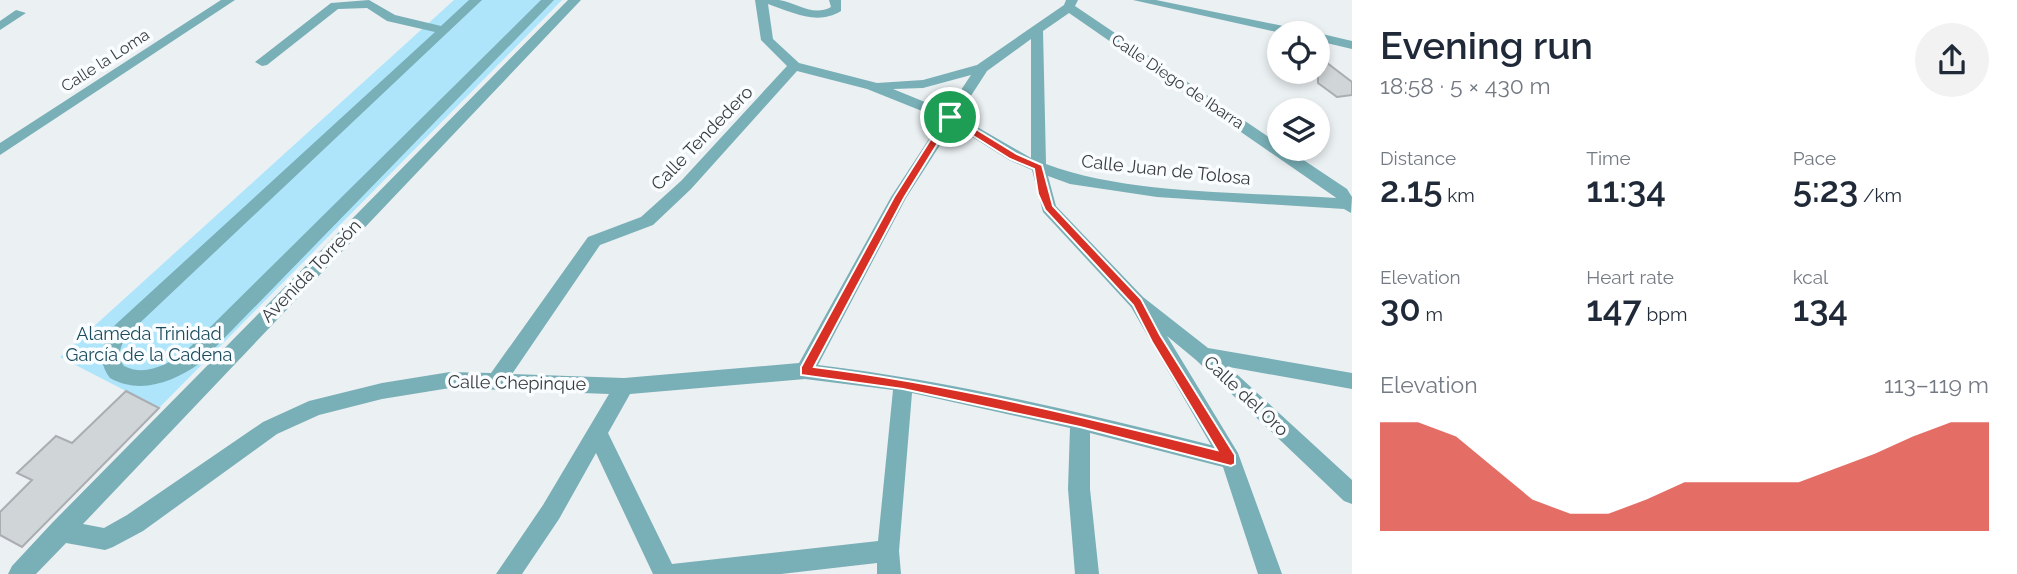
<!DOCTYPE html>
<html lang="en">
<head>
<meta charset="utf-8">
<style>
	:root { --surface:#fff; --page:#f2f2f3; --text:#1f2937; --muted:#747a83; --accent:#d93025 }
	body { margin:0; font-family:Raleway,sans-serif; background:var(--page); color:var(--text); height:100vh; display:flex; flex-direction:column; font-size:26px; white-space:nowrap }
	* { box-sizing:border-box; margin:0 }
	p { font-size:23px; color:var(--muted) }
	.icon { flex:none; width:38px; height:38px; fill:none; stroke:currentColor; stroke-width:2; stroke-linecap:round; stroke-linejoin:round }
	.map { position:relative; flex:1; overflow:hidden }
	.sheet { display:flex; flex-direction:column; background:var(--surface); width:665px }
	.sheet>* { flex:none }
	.tools { position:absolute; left:1267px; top:21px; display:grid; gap:14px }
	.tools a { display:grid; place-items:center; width:63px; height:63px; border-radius:50%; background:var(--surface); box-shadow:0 4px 10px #0003; font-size:35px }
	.pin { position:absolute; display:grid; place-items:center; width:60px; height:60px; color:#fff; margin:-30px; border:4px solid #fff; border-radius:50%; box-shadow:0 2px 7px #0007 }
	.round { display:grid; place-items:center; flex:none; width:74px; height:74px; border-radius:37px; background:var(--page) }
	.head { display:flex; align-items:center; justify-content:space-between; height:119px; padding:0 28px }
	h1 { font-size:38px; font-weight:600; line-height:52px }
	.metrics { display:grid; grid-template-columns:repeat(3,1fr); gap:10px; height:119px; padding:7px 28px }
	.metrics div { display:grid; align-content:center }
	.metrics b { font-size:35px; font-weight:600 }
	.metrics small { font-size:19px; font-weight:400 }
	.metrics p { font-size:19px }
	.chart { height:196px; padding:14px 28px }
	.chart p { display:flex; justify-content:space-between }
	.chart svg { width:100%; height:126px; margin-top:7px; fill:var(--accent); opacity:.7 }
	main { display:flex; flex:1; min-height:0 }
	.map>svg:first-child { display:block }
	.green { fill:#aee5fb }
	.building { fill:#d0d5d8; stroke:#aaadb1; stroke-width:2 }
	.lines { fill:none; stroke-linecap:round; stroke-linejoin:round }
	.minor { fill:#79afb6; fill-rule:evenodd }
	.route { fill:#d93025; stroke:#fff; stroke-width:2; fill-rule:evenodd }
	.labels { text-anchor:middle; stroke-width:7; stroke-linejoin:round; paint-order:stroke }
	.far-street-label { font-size:16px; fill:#393b3c; stroke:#fafdff }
	.street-label { font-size:18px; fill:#393b3c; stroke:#fafdff }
	.park-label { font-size:18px; fill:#1b4c5d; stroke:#fafdff }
</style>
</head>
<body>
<main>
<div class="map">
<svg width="1352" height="574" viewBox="0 0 1352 574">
	<rect width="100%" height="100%" fill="#ebf0f3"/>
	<path class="green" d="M 454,0 L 562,0 L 159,408 L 60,357 Z"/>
	<path class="building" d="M 1318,56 L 1352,82 L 1352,95 L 1337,97 L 1318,83 Z
		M 126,391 L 159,408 L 22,547 L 0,535 L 0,512 L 32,480 L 17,473 L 56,436 L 72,443 Z"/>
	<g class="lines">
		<path class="minor" d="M 221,0 L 235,0 L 0,155 L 0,143 Z
			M 369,0 L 395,15 L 441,26 L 469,0 L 482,0 L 127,335 C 121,345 116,356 124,366 C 145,377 169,364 186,351 L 541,0 L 554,0 L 200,363 C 174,382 140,395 110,378 C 96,359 102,343 115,325 L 435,32 L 387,21 L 367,8 L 338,9 L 267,65 L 262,66 L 255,62 L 331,3 Z
			M 568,0 L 581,0 L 83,524 L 104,528 L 127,515 L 263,422 L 309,401 L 382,383 L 450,372 L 491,373 L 588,237 L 641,217 L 681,181 L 787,66 L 761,40 L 755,0 C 763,0 772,0 779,0 C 797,3 813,17 831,7 L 829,0 L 841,0 L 841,11 C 817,26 792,12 768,4 L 773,39 L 799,63 L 877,83 L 923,80 L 977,65 L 1064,5 L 1066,0 L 1078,0 L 1075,6 L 1279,144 L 1279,149 L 1287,149 L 1347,189 L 1352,197 L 1351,213 L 1344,209 L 1157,197 L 1070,184 L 1048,176 L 1056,206 L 1143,297 L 1208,348 L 1352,373 L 1352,389 L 1229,367 L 1352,480 L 1352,504 L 1344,501 L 1196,360 L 1167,336 L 1238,453 L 1282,574 L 1258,574 L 1223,467 L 1090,433 L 1090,489 L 1099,574 L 1075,574 L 1068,489 L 1070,428 L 912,393 L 899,551 L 901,574 L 877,574 L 877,563 L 781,574 L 653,574 L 596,453 L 559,519 L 522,574 L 496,574 L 543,505 L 609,394 L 450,388 L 382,399 L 319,415 L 277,434 L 143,531 L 113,547 L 105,550 L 66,543 L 36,574 L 8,574 L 12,566 L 52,523 ZM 1069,13 L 1335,197 L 1336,198 C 1249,192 1127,195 1046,164 L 1043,31 ZM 1031,39 L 1031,158 L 958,116 L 987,71 ZM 797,71 L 867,89 L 942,119 L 891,197 L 799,363 L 624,378 L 512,374 L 600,245 L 653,225 L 691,189 ZM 971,75 L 947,111 L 893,89 L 923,88 ZM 953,125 L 1009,160 L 1032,170 L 1043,212 L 1131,307 L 1211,445 C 1081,412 951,381 818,365 L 906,198 ZM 805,379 L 893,390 L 878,541 L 672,564 L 608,433 L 630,394 Z
			M 1133,0 L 1156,0 L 1298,29 L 1304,33 L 1281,33 Z
			M 16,10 L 26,13 L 0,30 L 0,21 Z
			M 1318,33 L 1352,41 L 1352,49 L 1318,41 Z"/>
	</g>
	<path class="route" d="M 946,115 L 953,115 L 1017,154 L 1042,165 L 1053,206 L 1141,299 L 1160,335 L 1235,455 L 1235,464 L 1231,466 L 1080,427 L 903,389 L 801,375 L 801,367 L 894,197 ZM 951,122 L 1010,159 L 1034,169 L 1038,194 L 1045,210 L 1133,305 L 1152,342 L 1217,450 C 1084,417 951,384 814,367 L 904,198 Z"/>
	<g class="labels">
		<g class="far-street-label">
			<text transform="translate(105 60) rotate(-33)" y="6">Calle la Loma</text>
			<text transform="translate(1178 81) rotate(34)" y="6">Calle Diego de Ibarra</text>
		</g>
		<g class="street-label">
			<text transform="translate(702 138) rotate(-46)" y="6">Calle Tendedero</text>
			<text transform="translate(1166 170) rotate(6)" y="6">Calle Juan de Tolosa</text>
			<text transform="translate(311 271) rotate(-46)" y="6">Avenida Torreón</text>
			<text transform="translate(517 383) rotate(1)" y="6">Calle Chepinque</text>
			<text transform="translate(1246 396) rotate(43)" y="6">Calle del Oro</text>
		</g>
		<g class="park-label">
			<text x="149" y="340">Alameda Trinidad<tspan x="149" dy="21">García de la Cadena</tspan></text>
		</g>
	</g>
</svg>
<div class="tools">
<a><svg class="icon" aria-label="locate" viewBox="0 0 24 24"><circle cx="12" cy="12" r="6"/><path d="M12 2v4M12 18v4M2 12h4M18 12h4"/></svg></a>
<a><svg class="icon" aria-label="layers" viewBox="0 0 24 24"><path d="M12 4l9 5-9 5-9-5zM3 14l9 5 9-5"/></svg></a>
</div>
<div class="pin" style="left:950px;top:117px;background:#1e9e55"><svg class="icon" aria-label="arrive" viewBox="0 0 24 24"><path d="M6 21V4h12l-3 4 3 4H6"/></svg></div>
</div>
<section class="sheet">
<div class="head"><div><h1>Evening run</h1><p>18:58 · 5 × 430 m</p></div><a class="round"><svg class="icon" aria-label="share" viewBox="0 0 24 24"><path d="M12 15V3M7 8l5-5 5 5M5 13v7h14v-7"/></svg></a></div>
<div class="metrics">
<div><p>Distance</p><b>2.15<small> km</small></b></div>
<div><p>Time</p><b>11:34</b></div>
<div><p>Pace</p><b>5:23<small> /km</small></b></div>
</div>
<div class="metrics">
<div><p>Elevation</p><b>30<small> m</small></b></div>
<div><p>Heart rate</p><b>147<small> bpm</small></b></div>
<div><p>kcal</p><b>134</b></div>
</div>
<div class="chart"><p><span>Elevation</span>113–119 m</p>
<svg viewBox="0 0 160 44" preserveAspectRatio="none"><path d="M0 44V6L10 6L20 11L30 22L40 33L50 38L60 38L70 33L80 27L90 27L100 27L110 27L120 22L130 17L140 11L150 6L160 6V44z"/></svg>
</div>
</section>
</main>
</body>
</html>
